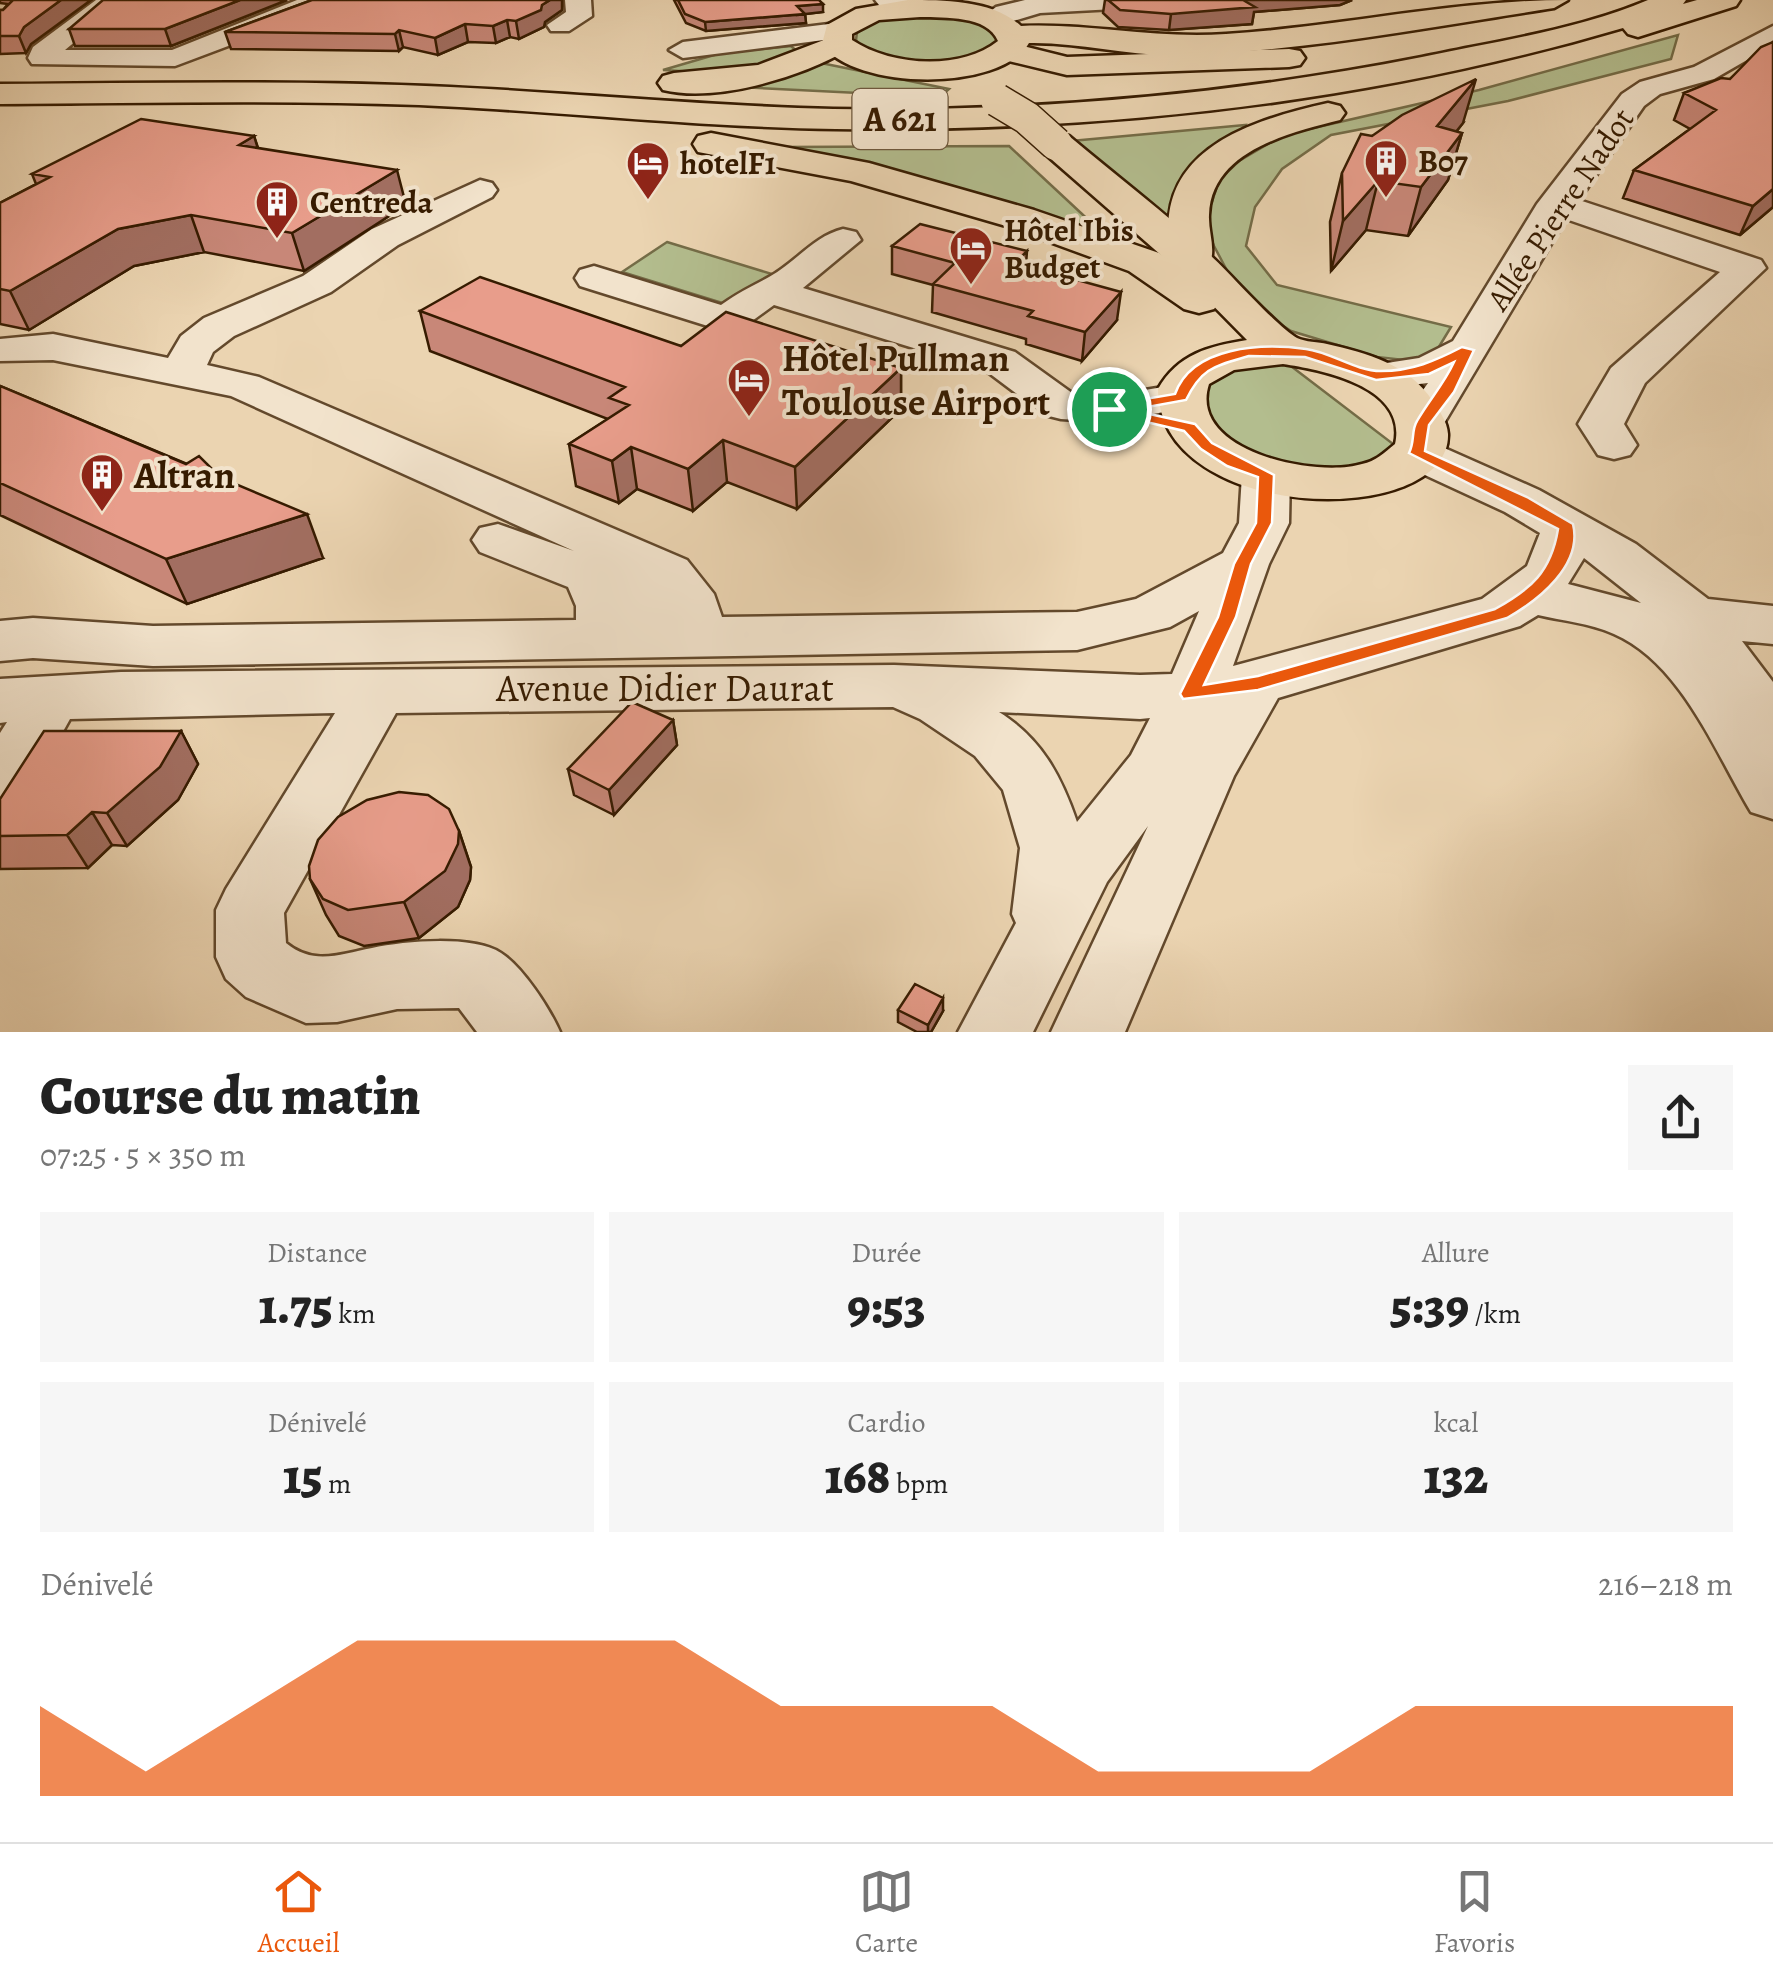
<!DOCTYPE html>
<html lang="fr">
<head>
<meta charset="utf-8">
<style>
	:root { --surface:#fff; --page:#f6f6f6; --text:#222; --muted:#767676; --line:#e0e0e0; --accent:#ea580c }
	body { margin:0; font-family:Alegreya,serif; background:var(--page); color:var(--text); height:100vh; display:flex; flex-direction:column; font-size:38px; white-space:nowrap }
	* { box-sizing:border-box; margin:0 }
	p { font-size:32px; color:var(--muted) }
	.icon { flex:none; width:55px; height:55px; fill:none; stroke:currentColor; stroke-width:2; stroke-linecap:round; stroke-linejoin:round }
	.map { position:relative; height:1032px; overflow:hidden }
	.side { display:flex; flex-direction:column; background:var(--surface); flex:1 }
	.side>* { flex:none }
	.pin { position:absolute; display:grid; place-items:center; width:85px; height:85px; color:#fff; margin:-42px; border:5px solid #fff; border-radius:50%; box-shadow:0 2px 10px #0007 }
	.round { display:grid; place-items:center; flex:none; width:105px; height:105px; border-radius:0px; background:var(--page) }
	.overview { display:flex; align-items:center; justify-content:space-between; height:170px; padding:0 40px }
	h1 { font-size:55px; font-weight:800; line-height:75px }
	.figures { display:grid; grid-template-columns:repeat(3,1fr); gap:15px; height:170px; padding:10px 40px }
	.figures div { display:grid; align-content:center; border-radius:0px; background:var(--page); text-align:center }
	.figures b { font-size:50px; font-weight:800 }
	.figures small { font-size:28px; font-weight:400 }
	.figures p { font-size:28px }
	.chart { height:280px; padding:20px 40px }
	.chart p { display:flex; justify-content:space-between }
	.chart svg { width:100%; height:180px; margin-top:10px; fill:var(--accent); opacity:.7 }
	.tab-bar { display:flex; justify-content:space-around; align-items:center; height:140px; border-top:2px solid var(--line); background:var(--surface); font-size:28px; color:var(--muted) }
	.tab-bar a { display:grid; justify-items:center; gap:5px }
	.tab-bar .active { color:var(--accent) }
	.map>svg:first-child { display:block }
	.green { fill:#b3bd8e; stroke:#746c47; stroke-width:2.5 }
	.lines { fill:none; stroke-linecap:round; stroke-linejoin:round }
	.minor-casing { stroke:#63492c; stroke-width:5 }
	.major-casing { stroke:#361b00; stroke-width:5 }
	.highway-casing { stroke:#361b00; stroke-width:5 }
	.minor { fill:#f2e3cc; fill-rule:evenodd }
	.major { fill:#ebd4b1; fill-rule:evenodd }
	.highway { fill:#ebd4b1; fill-rule:evenodd }
	.major-bridge-casing { stroke:#361b00; stroke-width:35; stroke-linecap:butt }
	.major-bridge { stroke:#ebd4b1; stroke-width:32 }
	.wall { fill:#c88778; stroke:#361b00; stroke-width:2.5 }
	.shaded-wall { fill:#a26e61; stroke:#361b00; stroke-width:2.5 }
	.building { fill:#e89d8b; stroke:#361b00; stroke-width:2.5 }
	.route { fill:#ea580c; stroke:#fff; stroke-width:2.5; fill-rule:evenodd }
	.labels { text-anchor:middle; stroke-width:8; stroke-linejoin:round; paint-order:stroke }
	.far-poi-label { font-size:32px; font-weight:bold; fill:#361b00; stroke:#f2e3cc; text-anchor:start }
	.far-street-label { font-size:32px; fill:#361b00; stroke:#f2e3cc }
	.shield { fill:#f2e3cc; stroke:#6e573d; stroke-width:2.5 }
	.shield-label { font-size:35px; font-weight:bold; fill:#361b00 }
	.poi-label { font-size:38px; font-weight:bold; fill:#361b00; stroke:#f2e3cc; text-anchor:start }
	.street-label { font-size:38px; fill:#361b00; stroke:#f2e3cc }
</style>
</head>
<body>
<div class="map">
<svg width="1773" height="1032" viewBox="0 0 1773 1032">
	<rect width="100%" height="100%" fill="#ebd4b1"/>
	<filter id="stains"><feTurbulence type="fractalNoise" baseFrequency=".002" numOctaves="4"/><feColorMatrix values="0 0 0 0 .2 0 0 0 0 .09 0 0 0 0 .02 0 0 0 .5 -.17"/></filter>
	<radialGradient id="worn" r=".72"><stop offset=".6" stop-color="#630" stop-opacity="0"/><stop offset="1" stop-color="#630" stop-opacity=".3"/></radialGradient>
	<path class="green" d="M 928,14 C 953,17 977,17 996,34 L 997,42 C 991,46 984,53 977,56 C 949,67 875,66 856,40 L 857,32 L 884,18 Z
		M 1678,35 L 1671,59 L 1508,101 L 1331,135 L 1282,169 L 1255,207 L 1246,246 L 1277,285 L 1451,327 L 1437,350 L 1423,359 L 1404,360 L 1377,357 L 1291,331 L 1271,318 L 1232,280 L 1214,246 L 1205,223 L 1219,180 L 1239,161 L 1283,135 L 1479,90 Z
		M 791,46 L 802,56 L 726,74 L 663,70 L 721,53 Z
		M 816,62 L 949,89 L 940,97 L 739,87 Z
		M 1245,125 L 1170,222 L 1071,141 Z
		M 1009,146 L 1111,241 L 781,147 Z
		M 667,242 L 775,275 L 732,306 L 622,272 Z
		M 1283,360 L 1397,447 C 1366,476 1292,476 1255,457 C 1239,449 1224,436 1209,426 L 1202,391 C 1224,365 1251,364 1283,360 Z"/>
	<g class="lines">
		<g class="minor-casing">
			<path id="minor" d="M 96,0 L 125,0 L 65,50 L 172,50 L 297,0 L 323,0 L 316,13 L 175,66 L 32,64 L 28,58 L 33,47 Z
				M 565,0 L 591,0 L 592,16 L 569,31 L 551,31 L 547,25 L 566,12 Z
				M 875,0 L 919,0 L 933,8 L 920,16 L 879,5 Z
				M 1025,0 L 1146,0 L 1133,8 L 1040,13 L 993,27 L 980,19 L 996,7 Z
				M 837,23 L 847,25 L 850,31 L 847,37 L 683,58 L 669,50 L 683,42 Z
				M 1773,26 L 1773,45 L 1714,79 L 1660,94 L 1644,106 L 1579,200 L 1761,260 L 1766,268 L 1645,383 L 1624,424 L 1637,445 L 1630,455 L 1614,459 L 1598,455 L 1578,424 L 1611,368 L 1720,272 L 1566,219 L 1437,435 L 1421,439 L 1405,435 L 1398,425 L 1428,383 L 1376,389 L 1361,385 L 1354,376 L 1361,367 L 1419,358 L 1453,341 L 1537,204 L 1622,94 L 1640,82 L 1694,67 Z
				M 480,180 L 492,183 L 497,190 L 492,197 L 398,245 L 331,292 L 234,336 L 213,352 L 207,365 L 259,377 L 687,560 L 714,594 L 722,617 L 1077,612 L 1136,599 L 1223,553 L 1239,523 L 1242,475 L 1249,465 L 1266,460 L 1283,465 L 1290,475 L 1289,523 L 1269,564 L 1233,666 L 1482,599 L 1527,566 L 1540,533 L 1505,512 L 1399,463 L 1392,453 L 1399,443 L 1416,439 L 1433,443 L 1539,490 L 1636,544 L 1708,599 L 1773,606 L 1773,644 L 1742,641 L 1773,682 L 1773,819 L 1751,812 C 1715,752 1681,663 1614,634 C 1590,623 1563,621 1538,615 L 1520,626 L 1278,698 L 1234,776 L 1125,1032 L 1051,1032 L 1148,826 L 1107,882 L 1033,1032 L 958,1032 L 1016,923 L 1012,914 L 1020,848 L 1003,790 L 975,756 L 920,719 L 893,707 L 396,713 L 284,913 L 286,943 C 314,966 340,954 372,948 C 405,941 473,935 501,953 C 523,967 550,1009 560,1032 L 477,1032 L 459,1008 L 397,1009 L 337,1022 L 306,1023 L 246,997 L 226,979 L 216,957 L 216,910 L 226,889 L 335,713 L 70,719 L 22,805 L 0,812 L 0,733 L 7,722 L 0,723 L 0,679 L 121,672 L 894,665 L 1140,675 L 1172,674 L 1199,611 L 1170,627 L 1077,650 L 153,666 L 33,658 L 0,661 L 0,621 L 33,618 L 153,626 L 576,620 L 576,606 L 568,587 L 480,552 L 472,540 L 480,528 L 498,524 L 574,551 L 231,396 L 53,360 L 0,361 L 0,339 L 53,334 L 168,358 L 181,336 L 204,318 L 303,276 L 372,229 ZM 1584,558 L 1641,603 L 1568,584 ZM 999,712 L 1140,719 L 1150,718 L 1131,755 L 1077,822 C 1061,776 1042,739 999,712 Z
				M 843,229 L 856,232 L 861,240 L 803,288 L 1015,352 L 1072,393 L 1109,396 L 1181,384 L 1197,388 L 1203,397 L 1197,406 L 1109,422 L 1061,419 L 1045,415 L 985,370 L 774,305 L 741,329 L 727,332 L 580,286 L 575,278 L 580,270 L 594,266 L 721,305 C 739,292 751,287 769,277 C 795,263 814,236 843,229 Z"/>
		</g>
		<g class="major-casing">
			<path id="major" d="M 908,0 C 944,0 993,0 1021,26 C 1090,23 1154,39 1226,34 C 1341,27 1453,0 1568,0 L 1554,8 C 1431,27 1306,51 1182,55 C 1130,57 1080,42 1029,43 C 1000,93 853,90 822,44 L 827,25 L 856,9 ZM 920,17 C 945,18 987,15 998,41 C 960,71 891,66 852,40 L 852,34 L 879,20 Z
				M 1056,133 L 1069,136 C 1115,175 1165,212 1209,254 C 1228,271 1279,329 1297,338 C 1305,342 1319,342 1327,344 C 1367,353 1408,364 1432,400 C 1439,410 1447,421 1448,434 C 1451,529 1160,525 1158,389 C 1178,354 1209,346 1247,340 L 1177,269 L 1043,152 L 1038,144 L 1043,136 ZM 1283,364 C 1323,370 1408,387 1395,444 C 1384,453 1376,461 1362,464 C 1317,478 1187,452 1209,384 L 1234,370 Z"/>
		</g>
		<g class="highway-casing">
			<path id="highway" d="M 1648,0 L 1686,0 L 1683,4 L 1697,0 L 1740,0 L 1736,6 L 1638,37 L 1628,34 L 1623,28 C 1369,103 1101,132 836,129 C 697,127 558,111 419,105 C 279,100 139,103 0,104 L 0,84 C 150,83 300,80 450,87 C 578,93 705,106 833,109 C 1031,112 1228,95 1422,57 C 1497,41 1577,30 1648,0 Z
				M 837,35 L 848,38 L 852,44 L 848,50 C 800,77 717,103 663,90 L 658,83 L 663,76 L 674,73 L 758,65 Z
				M 1007,42 L 1067,57 L 1289,49 L 1300,51 L 1305,58 L 1300,65 L 1289,67 L 1067,75 L 996,58 L 992,51 L 996,44 Z
				M 1328,103 L 1340,106 L 1345,113 L 1340,120 C 1289,133 1211,151 1209,215 C 1208,234 1218,252 1207,269 L 1185,271 L 1214,291 L 1221,300 L 1214,309 L 1199,313 L 1184,309 L 1129,271 L 1006,226 L 851,181 L 698,152 L 693,144 L 698,136 L 711,133 L 869,163 L 1034,210 L 1159,253 L 1173,263 C 1146,154 1243,122 1328,103 Z"/>
		</g>
		<use href="#minor" class="minor"/>
		<use href="#major" class="major"/>
		<use href="#highway" class="highway"/>
		<g class="major-bridge-casing">
			<path id="major-bridge" d="M 997,100 L 1027,118 L 1056,144"/>
		</g>
		<use href="#major-bridge" class="major-bridge"/>
	</g>
	<path class="wall" d="M 0,0 L 91,0 L 31,44 L 26,53 L 0,54 L 0,10 L 3,10 L 8,4 L 0,3 Z
		M 287,0 L 171,46 L 75,46 L 69,29 Z
		M 312,0 L 562,0 L 562,10 L 545,22 L 544,27 L 519,39 L 510,37 L 496,43 L 468,42 L 438,55 L 403,47 L 399,51 L 231,49 L 225,32 Z
		M 674,0 L 819,0 L 823,12 L 805,14 L 806,23 L 706,31 L 686,23 Z
		M 1105,0 L 1352,0 L 1340,5 L 1254,12 L 1252,24 L 1169,30 L 1118,27 L 1103,13 Z
		M 1773,42 L 1773,207 L 1740,235 L 1623,198 L 1634,170 L 1690,129 L 1674,120 L 1684,93 L 1730,79 Z
		M 1463,123 L 1456,132 L 1462,133 L 1448,180 L 1408,236 L 1366,230 L 1331,271 L 1330,222 L 1342,173 L 1372,136 Z
		M 254,136 L 258,148 L 406,205 L 304,271 L 204,252 L 134,266 L 29,330 L 0,324 L 0,203 L 36,184 L 32,174 Z
		M 892,246 L 1026,266 L 1117,320 L 1082,361 L 1026,344 L 1026,339 L 932,312 L 933,285 L 892,274 Z
		M 420,311 L 681,346 L 901,368 L 901,409 L 797,509 L 727,482 L 693,511 L 637,489 L 619,503 L 576,486 L 569,444 L 608,419 L 430,351 Z
		M 0,386 L 221,478 L 323,558 L 187,604 L 0,515 Z
		M 673,720 L 677,745 L 614,815 L 574,795 L 568,769 Z
		M 181,731 L 198,764 L 178,800 L 127,846 L 112,845 L 88,868 L 0,869 L 0,799 Z
		M 459,831 L 471,867 L 470,880 L 458,907 L 419,938 L 364,946 L 339,936 L 326,915 L 310,879 Z
		M 898,1010 L 943,1011 L 931,1032 L 917,1032 L 898,1022 Z"/>
	<path class="shaded-wall" d="M 61,0 L 91,0 L 31,44 L 26,53 L 19,36 L 24,27 Z
		M 240,0 L 287,0 L 171,46 L 165,29 Z
		M 550,0 L 562,0 L 562,10 L 545,22 L 544,27 L 519,39 L 516,21 Z
		M 1238,0 L 1352,0 L 1340,5 L 1254,12 L 1252,24 L 1169,30 L 1171,14 Z
		M 823,4 L 823,12 L 797,15 L 797,6 Z
		M 805,14 L 806,23 L 706,31 L 705,22 Z
		M 507,20 L 510,37 L 496,43 L 493,26 Z
		M 465,24 L 468,42 L 438,55 L 435,38 Z
		M 399,30 L 403,47 L 399,51 L 395,34 Z
		M 1476,79 L 1463,123 L 1424,172 L 1437,126 Z
		M 1462,133 L 1448,180 L 1408,236 L 1421,187 Z
		M 254,136 L 265,171 L 239,145 Z
		M 397,170 L 406,205 L 304,271 L 292,233 Z
		M 1378,181 L 1366,230 L 1331,271 L 1343,221 Z
		M 1773,189 L 1773,207 L 1740,235 L 1753,206 Z
		M 191,215 L 204,252 L 134,266 L 29,330 L 10,291 L 118,229 Z
		M 1027,251 L 1025,278 L 1015,263 Z
		M 1121,292 L 1117,320 L 1082,361 L 1085,332 Z
		M 901,368 L 901,409 L 797,509 L 795,467 Z
		M 723,440 L 727,482 L 693,511 L 688,469 Z
		M 631,447 L 637,489 L 619,503 L 612,461 Z
		M 307,514 L 323,558 L 187,604 L 166,559 Z
		M 673,720 L 677,745 L 614,815 L 609,790 Z
		M 181,731 L 198,764 L 178,800 L 127,846 L 107,813 Z
		M 92,812 L 112,845 L 88,868 L 67,835 Z
		M 459,831 L 471,867 L 470,880 L 458,907 L 419,938 L 404,902 Z
		M 943,998 L 943,1011 L 931,1032 L 928,1032 L 928,1025 Z"/>
	<path class="building" d="M 13,0 L 61,0 L 24,27 L 19,36 L 0,36 L 0,10 L 3,10 Z
		M 103,0 L 240,0 L 165,29 L 69,29 Z
		M 312,0 L 550,0 L 542,5 L 541,10 L 516,21 L 507,20 L 493,26 L 465,24 L 435,38 L 399,30 L 395,34 L 225,32 Z
		M 678,0 L 819,0 L 823,4 L 797,6 L 805,14 L 705,22 L 685,14 Z
		M 1108,0 L 1243,0 L 1255,7 L 1171,14 L 1120,10 Z
		M 1773,42 L 1773,189 L 1753,206 L 1634,170 L 1716,110 L 1684,93 L 1721,78 L 1730,79 L 1761,47 Z
		M 1476,79 L 1437,126 L 1462,133 L 1421,187 L 1378,181 L 1343,221 L 1342,173 L 1361,134 L 1372,136 L 1402,115 Z
		M 141,119 L 254,136 L 239,145 L 397,170 L 292,233 L 191,215 L 118,229 L 10,291 L 0,289 L 0,203 L 50,177 L 32,174 Z
		M 920,224 L 1027,251 L 1015,263 L 1121,292 L 1085,332 L 1028,316 L 1033,311 L 933,284 L 955,263 L 892,246 Z
		M 480,277 L 681,346 L 726,312 L 901,368 L 795,467 L 723,440 L 688,469 L 631,447 L 612,461 L 569,444 L 629,405 L 609,398 L 625,387 L 420,311 Z
		M 0,386 L 186,464 L 199,456 L 221,478 L 307,514 L 166,559 L 0,483 Z
		M 632,702 L 673,720 L 609,790 L 568,769 Z
		M 44,731 L 181,731 L 160,767 L 107,813 L 92,812 L 67,835 L 0,836 L 0,799 Z
		M 399,792 L 428,795 L 449,809 L 459,831 L 458,844 L 445,871 L 404,902 L 348,910 L 323,899 L 310,879 L 309,866 L 318,840 L 338,817 L 367,800 Z
		M 915,984 L 943,998 L 928,1025 L 898,1010 Z"/>
	<path class="route" d="M 1462,347 L 1474,350 L 1454,392 L 1429,425 L 1425,451 L 1527,497 L 1573,524 C 1583,565 1539,600 1507,618 L 1258,690 L 1183,699 L 1180,694 L 1218,617 L 1234,564 L 1256,523 L 1258,477 L 1227,466 L 1201,449 L 1184,431 L 1104,412 L 1104,406 L 1175,394 C 1192,346 1262,343 1306,349 C 1331,352 1355,371 1381,371 C 1412,371 1435,361 1462,347 ZM 1249,356 L 1305,357 L 1376,380 L 1429,374 L 1454,362 C 1444,384 1429,400 1417,421 C 1411,430 1415,442 1409,453 L 1558,529 C 1551,572 1531,589 1495,609 L 1258,676 L 1204,685 L 1236,617 L 1251,564 L 1272,523 L 1274,475 L 1212,443 L 1195,424 L 1131,410 L 1186,400 C 1202,367 1215,366 1249,356 Z"/>
	<defs>
		<g id="building-pin" transform="scale(2.25)"><path d="M0 17L-7.5 6A9.5 9.5 0 1 1 7.5 6Z" fill="#8f2418" stroke="#f2e3cc"/><path d="M-4-6H4V6H1V3H-1V6H-4ZM-2.5-4.3h1.7v1.8h-1.7ZM.8-4.3h1.7v1.8H.8ZM-2.5-1h1.7V.8h-1.7ZM.8-1h1.7V.8H.8Z" fill="#fff"/></g>
		<g id="hotel-pin" transform="scale(2.25)"><path d="M0 17L-7.5 6A9.5 9.5 0 1 1 7.5 6Z" fill="#8f2418" stroke="#f2e3cc"/><path d="M-6-4.5h1.5V1H6V5H4.5V3h-9V5H-6ZM-4 0a1.8 1.8 0 1 1 3.6 0ZM.5 0V-2.5h3Q6-2.5 6 0Z" fill="#fff"/></g>
	</defs>
	<g fill-rule="evenodd">
		<use href="#building-pin" x="1386" y="161"/>
		<use href="#hotel-pin" x="648" y="163"/>
		<use href="#building-pin" x="277" y="202"/>
		<use href="#hotel-pin" x="971" y="248"/>
		<use href="#hotel-pin" x="749" y="380"/>
		<use href="#building-pin" x="102" y="475"/>
	</g>
	<g class="labels">
		<g class="far-poi-label">
			<text x="1418" y="172">B07</text>
			<text x="680" y="174">hotelF1</text>
			<text x="310" y="213">Centreda</text>
			<text x="1004" y="241">Hôtel Ibis<tspan x="1004" dy="37">Budget</tspan></text>
		</g>
		<g class="far-street-label">
			<text transform="translate(1560 209) rotate(-56)" y="11">Allée Pierre Nadot</text>
		</g>
		<rect class="shield" x="852.5" y="89" width="95" height="60" rx="8"/>
		<g class="shield-label">
			<text x="900" y="131">A 621</text>
		</g>
		<g class="poi-label">
			<text x="782" y="371">Hôtel Pullman<tspan x="782" dy="44">Toulouse Airport</tspan></text>
			<text x="134" y="488">Altran</text>
		</g>
		<g class="street-label">
			<text x="665" y="701">Avenue Didier Daurat</text>
		</g>
	</g>
	<rect width="100%" height="100%" filter="url(#stains)"/>
	<rect width="100%" height="100%" fill="url(#worn)"/>
</svg>
<div class="pin" style="left:1109px;top:409px;background:#1e9e55"><svg class="icon" aria-label="arrive" viewBox="0 0 24 24"><path d="M6 21V4h12l-3 4 3 4H6"/></svg></div>
</div>
<section class="side">
<div class="overview"><div><h1>Course du matin</h1><p>07:25 · 5 × 350 m</p></div><a class="round"><svg class="icon" aria-label="share" viewBox="0 0 24 24"><path d="M12 15V3M7 8l5-5 5 5M5 13v7h14v-7"/></svg></a></div>
<div class="figures">
<div><p>Distance</p><b>1.75<small> km</small></b></div>
<div><p>Durée</p><b>9:53</b></div>
<div><p>Allure</p><b>5:39<small> /km</small></b></div>
</div>
<div class="figures">
<div><p>Dénivelé</p><b>15<small> m</small></b></div>
<div><p>Cardio</p><b>168<small> bpm</small></b></div>
<div><p>kcal</p><b>132</b></div>
</div>
<div class="chart"><p><span>Dénivelé</span>216–218 m</p>
<svg viewBox="0 0 160 44" preserveAspectRatio="none"><path d="M0 44V22L10 38L20 22L30 6L40 6L50 6L60 6L70 22L80 22L90 22L100 38L110 38L120 38L130 22L140 22L150 22L160 22V44z"/></svg>
</div>
</section>
<nav class="tab-bar">
<a class="active"><svg class="icon" aria-label="home" viewBox="0 0 24 24"><path d="M3 11l9-7 9 7M6 9v11h12V9"/></svg>Accueil</a>
<a><svg class="icon" aria-label="map" viewBox="0 0 24 24"><path d="M3 6l6-2 6 2 6-2v14l-6 2-6-2-6 2zM9 4v14M15 6v14"/></svg>Carte</a>
<a><svg class="icon" aria-label="saved" viewBox="0 0 24 24"><path d="M7 4h10v16l-5-4-5 4z"/></svg>Favoris</a>
</nav>
</body>
</html>
